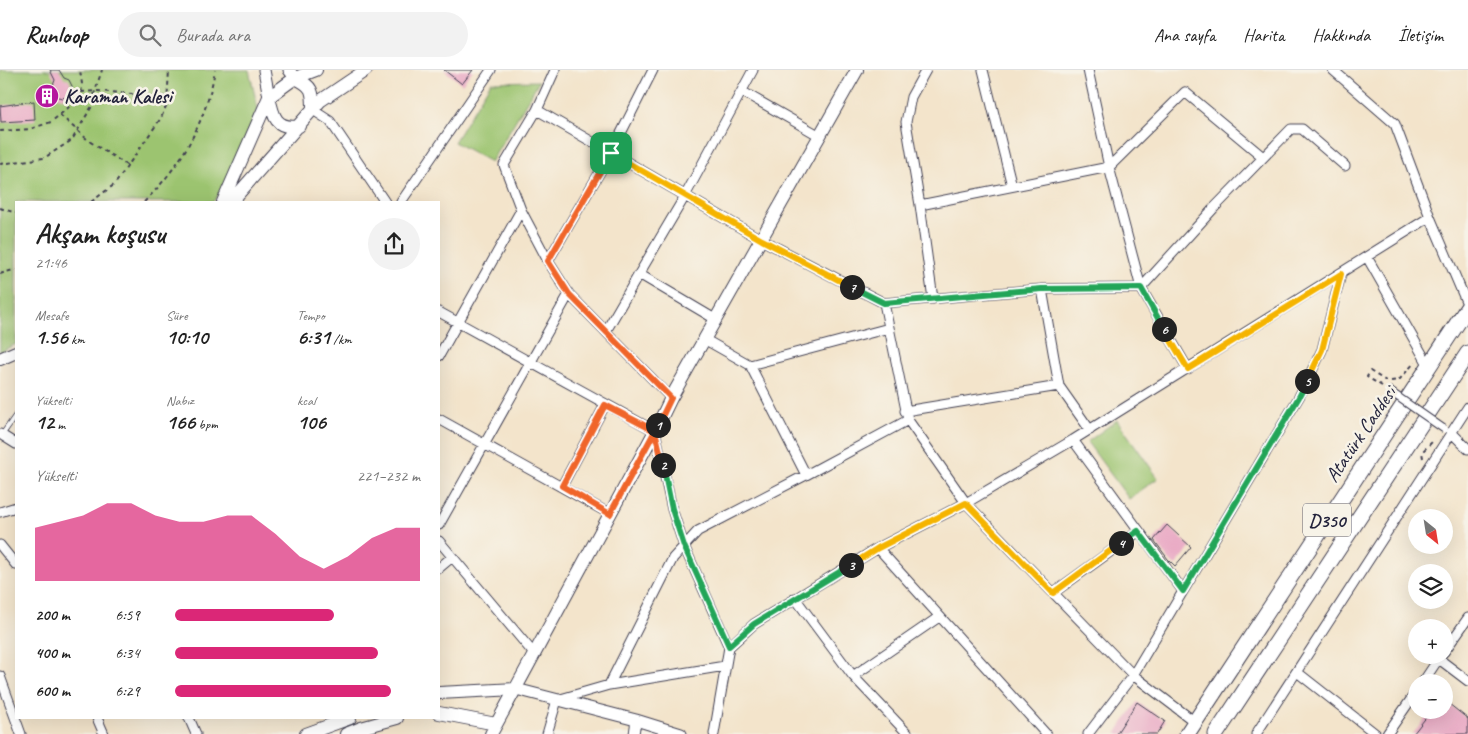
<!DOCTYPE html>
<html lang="tr">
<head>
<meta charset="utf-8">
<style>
	:root { --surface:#fff; --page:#f2f2f2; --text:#222; --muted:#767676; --line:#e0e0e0; --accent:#db2777 }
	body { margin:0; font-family:Caveat,sans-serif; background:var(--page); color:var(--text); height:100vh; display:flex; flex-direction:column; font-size:19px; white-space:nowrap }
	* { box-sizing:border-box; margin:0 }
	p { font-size:16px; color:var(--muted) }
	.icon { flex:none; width:28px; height:28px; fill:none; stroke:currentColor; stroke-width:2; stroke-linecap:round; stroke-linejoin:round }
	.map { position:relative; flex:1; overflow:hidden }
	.side { position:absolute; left:15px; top:131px; width:425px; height:518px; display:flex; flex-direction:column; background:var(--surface); border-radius:0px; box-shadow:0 5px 20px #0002 }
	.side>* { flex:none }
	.needle { width:32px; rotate:150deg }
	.buttons { position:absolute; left:1408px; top:439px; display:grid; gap:10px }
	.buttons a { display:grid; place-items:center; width:45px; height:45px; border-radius:50%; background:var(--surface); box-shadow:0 5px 20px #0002; font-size:25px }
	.pin { position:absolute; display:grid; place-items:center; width:42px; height:42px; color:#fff; margin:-21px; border-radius:10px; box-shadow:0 2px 8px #0006 }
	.km { position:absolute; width:25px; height:25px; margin:-12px; border-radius:50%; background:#222; color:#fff; font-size:14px; line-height:25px; text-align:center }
	.round { display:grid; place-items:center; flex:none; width:52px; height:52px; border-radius:26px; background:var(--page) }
	.overview { display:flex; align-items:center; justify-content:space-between; height:85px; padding:0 20px }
	h1 { font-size:28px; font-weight:700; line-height:38px }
	.metrics { display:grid; grid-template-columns:repeat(3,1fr); gap:8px; height:85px; padding:5px 20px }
	.metrics div { display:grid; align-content:center }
	.metrics b { font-size:21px; font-weight:700 }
	.metrics small { font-size:14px; font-weight:400 }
	.metrics p { font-size:14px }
	.chart { height:140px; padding:10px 20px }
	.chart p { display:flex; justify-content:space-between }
	.chart svg { width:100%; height:90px; margin-top:5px; fill:var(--accent); opacity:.7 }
	ul { padding:0 20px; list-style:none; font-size:16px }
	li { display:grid; grid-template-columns:80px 60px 1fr; align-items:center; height:38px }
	li i { height:12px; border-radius:6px; background:var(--accent) }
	header { display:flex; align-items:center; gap:30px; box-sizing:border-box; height:70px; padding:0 25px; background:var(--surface); border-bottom:1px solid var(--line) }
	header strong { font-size:24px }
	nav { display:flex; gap:28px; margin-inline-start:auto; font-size:18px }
	.search { width:350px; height:45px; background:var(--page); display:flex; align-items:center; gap:12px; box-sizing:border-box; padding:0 18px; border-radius:28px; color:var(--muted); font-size:19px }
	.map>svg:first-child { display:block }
	.green { fill:#9cc470; stroke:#5f7356 }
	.building { fill:#e9a9c4 }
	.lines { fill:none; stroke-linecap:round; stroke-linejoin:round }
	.service-casing { stroke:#413f51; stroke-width:6 }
	.minor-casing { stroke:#413f51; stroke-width:11 }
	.tertiary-casing { stroke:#413f51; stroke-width:13 }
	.secondary-casing { stroke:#413f51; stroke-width:14 }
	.trunk-casing { stroke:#413f51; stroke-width:17 }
	.path { stroke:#413f51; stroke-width:2; stroke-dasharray:4 4; stroke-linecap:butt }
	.service { stroke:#fff; stroke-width:4.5 }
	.minor { stroke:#fff; stroke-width:9 }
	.tertiary { stroke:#fff; stroke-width:11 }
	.secondary { stroke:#fff; stroke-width:12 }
	.trunk { stroke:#fff; stroke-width:15 }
	.pedestrian-bridge-casing { stroke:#413f51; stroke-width:9; stroke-linecap:butt }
	.pedestrian-bridge { stroke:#fff; stroke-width:7 }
	.split-1-casing { stroke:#fff; stroke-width:10 }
	.split-2-casing { stroke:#fff; stroke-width:10 }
	.split-3-casing { stroke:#fff; stroke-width:10 }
	.split-4-casing { stroke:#fff; stroke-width:10 }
	.split-5-casing { stroke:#fff; stroke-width:10 }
	.split-6-casing { stroke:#fff; stroke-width:10 }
	.split-7-casing { stroke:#fff; stroke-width:10 }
	.split-8-casing { stroke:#fff; stroke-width:10 }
	.split-1 { stroke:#f0652b; stroke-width:6 }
	.split-2 { stroke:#f0652b; stroke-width:6 }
	.split-3 { stroke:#22a559; stroke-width:6 }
	.split-4 { stroke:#f5b400; stroke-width:6 }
	.split-5 { stroke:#22a559; stroke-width:6 }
	.split-6 { stroke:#f5b400; stroke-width:6 }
	.split-7 { stroke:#22a559; stroke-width:6 }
	.split-8 { stroke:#f5b400; stroke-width:6 }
	.labels { text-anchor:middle; stroke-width:5; stroke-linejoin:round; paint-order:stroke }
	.shield { fill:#f7f3e8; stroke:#62616f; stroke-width:1 }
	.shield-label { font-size:19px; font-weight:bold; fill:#22223b }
	.poi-label { font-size:20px; font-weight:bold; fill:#22223b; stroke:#f7f3e8; text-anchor:start }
	.street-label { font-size:20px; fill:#22223b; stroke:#f7f3e8 }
</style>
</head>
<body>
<header>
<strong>Runloop</strong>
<div class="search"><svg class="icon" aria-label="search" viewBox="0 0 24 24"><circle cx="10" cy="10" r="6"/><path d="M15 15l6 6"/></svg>Burada ara</div>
<nav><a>Ana sayfa</a><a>Harita</a><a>Hakkında</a><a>İletişim</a></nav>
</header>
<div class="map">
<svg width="1468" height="664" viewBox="0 0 1468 664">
	<rect width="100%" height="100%" fill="#f7f3e8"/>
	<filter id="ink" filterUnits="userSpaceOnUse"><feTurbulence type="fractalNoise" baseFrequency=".02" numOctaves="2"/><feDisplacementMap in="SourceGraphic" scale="10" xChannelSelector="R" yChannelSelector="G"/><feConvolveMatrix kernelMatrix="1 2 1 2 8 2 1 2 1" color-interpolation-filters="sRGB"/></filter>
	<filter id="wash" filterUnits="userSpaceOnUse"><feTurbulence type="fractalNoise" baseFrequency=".0096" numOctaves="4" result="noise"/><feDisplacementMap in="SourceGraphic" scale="20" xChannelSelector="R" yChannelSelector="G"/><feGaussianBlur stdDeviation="1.12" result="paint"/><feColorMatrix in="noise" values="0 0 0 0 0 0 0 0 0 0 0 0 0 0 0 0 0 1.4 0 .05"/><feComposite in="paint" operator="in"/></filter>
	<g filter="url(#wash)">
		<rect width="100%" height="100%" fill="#f3e4cb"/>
		<path class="green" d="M 0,0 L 249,0 L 258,39 L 229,110 L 213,132 L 16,132 L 16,274 L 0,282 Z
			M 539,11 L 491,92 L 454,72 L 491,12 Z
			M 1117,350 L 1158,408 L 1129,429 L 1087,372 Z"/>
		<g id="blocks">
			<path class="building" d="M 50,0 L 59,0 L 64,8 L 69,10 L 72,16 L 72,22 L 67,27 L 62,28 L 44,23 L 52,18 L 55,10 Z
				M 444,0 L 473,0 L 462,14 Z
				M 34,31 L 35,50 L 1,52 L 0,36 Z
				M 1167,455 L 1191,477 L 1175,496 L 1168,489 L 1154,470 Z
				M 1444,630 L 1468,649 L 1468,664 L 1413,664 L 1432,640 L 1444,640 Z
				M 1137,632 L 1165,651 L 1157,664 L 1116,664 Z"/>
		</g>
	</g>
	<g filter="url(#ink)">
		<use href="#blocks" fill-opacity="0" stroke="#413f51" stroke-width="1"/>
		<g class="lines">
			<g class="service-casing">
				<path id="service" d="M 2,365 L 16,345"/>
			</g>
			<g class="minor-casing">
				<path id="minor" d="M 555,0 L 537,40 L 504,95 L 521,140 L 548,191 L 569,224 L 671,328
					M 926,0 L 911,27 L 906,52 L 920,135 L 933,229
					M 983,0 L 1012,116
					M 1088,0 L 1109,97 L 1141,218 L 1188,299
					M 1333,0 L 1395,54 L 1430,147 L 1468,236
					M 743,22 L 820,66
					M 313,40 L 330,51 L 385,132
					M 537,40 L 762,170 L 884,233 L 1042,219 L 1141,218 L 1214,138 L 1291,59 L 1302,59 L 1345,96
					M 401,132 L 491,0
					M 920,135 L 1109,97 L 1185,22 L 1263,87
					M 1367,187 L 1429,296
					M 548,191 L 611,83 L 653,0
					M 639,204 L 685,126 L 753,0
					M 1042,219 L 1059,316 L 1090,360
					M 884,233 L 908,350 L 966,433 L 1133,605 L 1195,652
					M 439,242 L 655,361 L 672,439 L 684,476 L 729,577
					M 606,261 L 639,204 L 715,249
					M 704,269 L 750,295 L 889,258
					M 439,286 L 521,140
					M 750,295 L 806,405
					M 905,341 L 1059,316
					M 439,349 L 610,444
					M 1451,362 L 1468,379
					M 0,364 L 16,374
					M 1073,370 L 1183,521
					M 562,416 L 605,335
					M 0,442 L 16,437
					M 439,455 L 569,224
					M 439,471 L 535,585
					M 0,475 L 16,495
					M 878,478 L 1046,664
					M 439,498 L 452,487
					M 1053,523 L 1139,461
					M 795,528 L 853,606 L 908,664
					M 1444,582 L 1468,548
					M 1439,589 L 1468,611
					M 1297,602 L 1376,664
					M 0,606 L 21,664
					M 853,606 L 939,547
					M 1423,612 L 1441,585
					M 609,615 L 673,488 L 698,461 L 806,405 L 908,350
					M 97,648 L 104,664
					M 189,648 L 196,664
					M 547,664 L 557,630 L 609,615 L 725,596
					M 634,664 L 636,650
					M 714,664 L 729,577 L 754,554 L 878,478 L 966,433 L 1073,370 L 1430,147
					M 1088,664 L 1133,605 L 1299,327 L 1322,280 L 1341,204
					M 1256,664 L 1468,337
					M 1387,664 L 1416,622"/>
			</g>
			<g class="tertiary-casing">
				<path id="tertiary" d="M 264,0 L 269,27
					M 289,0 L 295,8
					M 516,619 L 636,650 L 681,664"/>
			</g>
			<g class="secondary-casing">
				<path id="secondary" d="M 295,8 C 313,16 313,21 313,40
					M 269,27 C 273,46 276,60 299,56
					M 223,132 L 269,27 L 295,8 L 316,0
					M 231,132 L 320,31 L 366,0
					M 0,289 L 16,282
					M 439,623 L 516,619
					M 439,643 L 496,654
					M 306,664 L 350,648
					M 346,664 L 361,658 L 397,648
					M 491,664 L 655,361 L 671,328 L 857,0"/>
			</g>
			<g class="trunk-casing">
				<path id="trunk" d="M 1187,664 L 1468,237
					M 1216,664 L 1468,283"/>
			</g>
			<path class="path" d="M 81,22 L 98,21 L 168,27
				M 60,45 L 89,71 L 128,96
				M 0,61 L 30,59 L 51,52 L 81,27 L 82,14 L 80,0
				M 0,94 L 44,88 L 72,70 L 92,36 L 95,21 L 102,0
				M 91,132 L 115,114 L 161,48 L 167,34 L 169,0
				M 144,132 C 181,96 206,52 215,0
				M 0,138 L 16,143
				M 0,204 L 16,199
				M 1391,311 L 1399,310 L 1415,292
				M 1382,316 L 1367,307 L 1370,301 L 1386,311
				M 1423,388 L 1422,382 L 1434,370"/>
			<use href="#service" class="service"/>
			<use href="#minor" class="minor"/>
			<use href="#tertiary" class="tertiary"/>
			<use href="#secondary" class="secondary"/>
			<use href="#trunk" class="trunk"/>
			<g class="pedestrian-bridge-casing">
				<path id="pedestrian-bridge" d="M 1388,320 L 1444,359"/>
			</g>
			<use href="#pedestrian-bridge" class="pedestrian-bridge"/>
		</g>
	</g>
	<g class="lines" filter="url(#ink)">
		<g class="split-1-casing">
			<path id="split-1" d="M 611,83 L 548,191 L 569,224 L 671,328 L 658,355"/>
		</g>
		<g class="split-2-casing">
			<path id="split-2" d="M 658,355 L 655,361 L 610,444 L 562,416 L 605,335 L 655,361 L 663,395"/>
		</g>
		<g class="split-3-casing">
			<path id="split-3" d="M 663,395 L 672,439 L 684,476 L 729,576 L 754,554 L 851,495"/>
		</g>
		<g class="split-4-casing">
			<path id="split-4" d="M 851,495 L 878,478 L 966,433 L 1053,523 L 1121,473"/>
		</g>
		<g class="split-5-casing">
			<path id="split-5" d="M 1121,473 L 1138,461 L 1183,521 L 1299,327 L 1307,311"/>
		</g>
		<g class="split-6-casing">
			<path id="split-6" d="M 1164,259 L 1188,299 L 1341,204 L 1322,280 L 1307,311"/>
		</g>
		<g class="split-7-casing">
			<path id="split-7" d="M 852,217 L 884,233 L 1042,219 L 1141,218 L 1164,259"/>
		</g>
		<g class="split-8-casing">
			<path id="split-8" d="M 611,83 L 762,170 L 852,217"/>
		</g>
		<use href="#split-1" class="split-1"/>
		<use href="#split-2" class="split-2"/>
		<use href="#split-3" class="split-3"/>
		<use href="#split-4" class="split-4"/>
		<use href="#split-5" class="split-5"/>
		<use href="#split-6" class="split-6"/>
		<use href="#split-7" class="split-7"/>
		<use href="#split-8" class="split-8"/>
	</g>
	<defs>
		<g id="building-disc" transform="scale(1.25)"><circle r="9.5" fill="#b5179e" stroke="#f7f3e8"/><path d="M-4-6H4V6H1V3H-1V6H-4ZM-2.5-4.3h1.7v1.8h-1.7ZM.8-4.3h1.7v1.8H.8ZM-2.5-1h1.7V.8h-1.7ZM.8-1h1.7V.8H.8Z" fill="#fff"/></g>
	</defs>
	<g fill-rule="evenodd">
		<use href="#building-disc" x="47" y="26"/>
	</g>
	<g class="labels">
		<rect class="shield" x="1303" y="433.5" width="48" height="33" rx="4"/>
		<g class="shield-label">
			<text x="1327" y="457">D350</text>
		</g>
		<g class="poi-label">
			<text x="64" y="33">Karaman Kalesi</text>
		</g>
		<g class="street-label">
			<text transform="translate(1360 364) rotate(-56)" y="7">Atatürk Caddesi</text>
		</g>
	</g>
</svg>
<div class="buttons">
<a><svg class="needle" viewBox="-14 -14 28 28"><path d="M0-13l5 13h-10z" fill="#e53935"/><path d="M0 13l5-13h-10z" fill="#767676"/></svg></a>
<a><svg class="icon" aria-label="layers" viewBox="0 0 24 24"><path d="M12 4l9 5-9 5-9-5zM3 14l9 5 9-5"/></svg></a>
<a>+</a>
<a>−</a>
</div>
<div class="pin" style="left:611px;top:83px;background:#1e9e55"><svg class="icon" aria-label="arrive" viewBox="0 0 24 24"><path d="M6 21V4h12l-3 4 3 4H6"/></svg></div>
<b class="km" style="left:658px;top:355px">1</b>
<b class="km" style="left:663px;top:395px">2</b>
<b class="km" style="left:851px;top:495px">3</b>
<b class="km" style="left:1121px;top:473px">4</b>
<b class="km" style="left:1307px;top:311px">5</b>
<b class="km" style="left:1164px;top:259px">6</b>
<b class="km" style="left:852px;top:217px">7</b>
<section class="side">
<div class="overview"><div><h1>Akşam koşusu</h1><p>21:46</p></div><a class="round"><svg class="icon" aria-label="share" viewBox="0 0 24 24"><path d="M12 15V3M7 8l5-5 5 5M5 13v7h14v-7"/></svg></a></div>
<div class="metrics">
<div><p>Mesafe</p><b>1.56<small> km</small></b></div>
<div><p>Süre</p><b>10:10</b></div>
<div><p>Tempo</p><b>6:31<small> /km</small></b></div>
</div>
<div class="metrics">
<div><p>Yükselti</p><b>12<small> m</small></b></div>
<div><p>Nabız</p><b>166<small> bpm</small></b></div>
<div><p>kcal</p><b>106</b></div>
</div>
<div class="chart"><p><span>Yükselti</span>221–232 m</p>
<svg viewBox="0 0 160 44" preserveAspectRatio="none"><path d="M0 44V18L10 15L20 12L30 6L40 6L50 12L60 15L70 15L80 12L90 12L100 21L110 32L120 38L130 32L140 23L150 18L160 18V44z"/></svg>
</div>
<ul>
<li><b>200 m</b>6:59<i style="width:65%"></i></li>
<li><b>400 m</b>6:34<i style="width:83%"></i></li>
<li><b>600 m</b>6:29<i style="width:88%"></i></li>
</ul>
</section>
</div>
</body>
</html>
